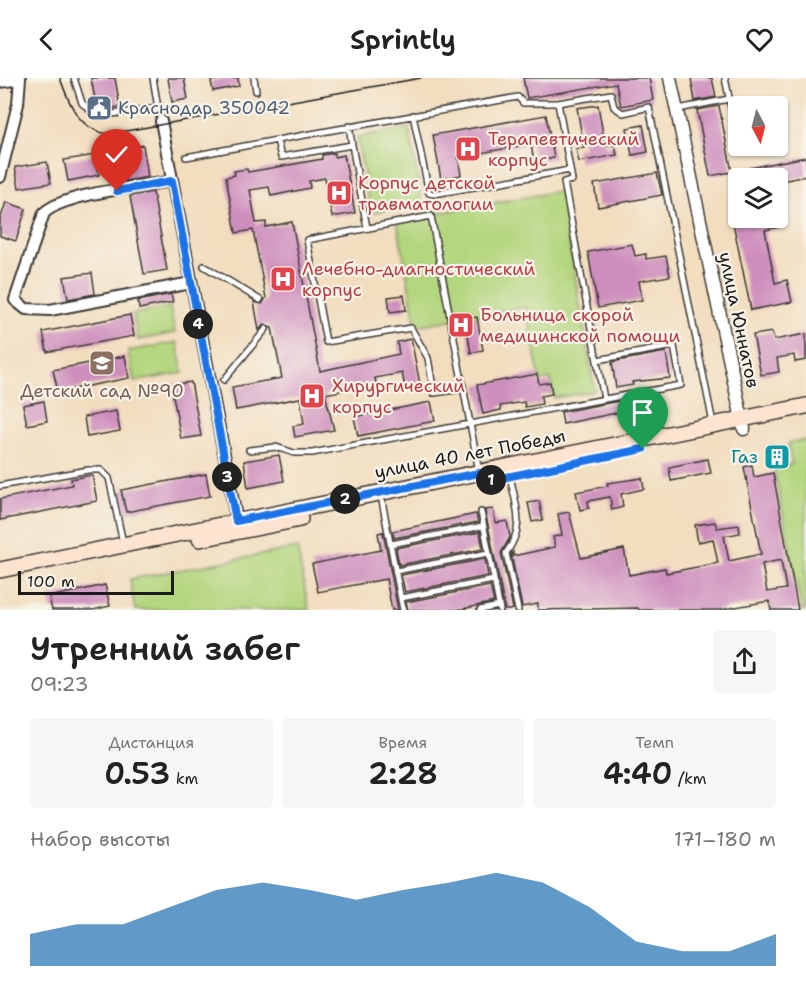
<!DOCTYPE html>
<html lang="ru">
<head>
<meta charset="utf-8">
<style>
	:root { --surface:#fff; --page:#f6f6f6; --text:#222; --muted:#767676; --accent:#1f6fb2 }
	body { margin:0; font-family:"Shantell Sans",sans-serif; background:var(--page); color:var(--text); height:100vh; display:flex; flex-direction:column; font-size:22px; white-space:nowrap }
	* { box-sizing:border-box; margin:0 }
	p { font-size:20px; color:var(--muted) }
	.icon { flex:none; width:33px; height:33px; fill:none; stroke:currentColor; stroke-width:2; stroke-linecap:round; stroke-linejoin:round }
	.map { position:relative; height:532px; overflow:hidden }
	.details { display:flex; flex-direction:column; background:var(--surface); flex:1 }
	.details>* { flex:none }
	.needle { width:39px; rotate:173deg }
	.controls { position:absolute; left:728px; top:18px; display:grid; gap:12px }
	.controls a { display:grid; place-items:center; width:60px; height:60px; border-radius:6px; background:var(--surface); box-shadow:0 2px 4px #0004; font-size:30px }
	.scale { position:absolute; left:18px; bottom:15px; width:156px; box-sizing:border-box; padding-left:6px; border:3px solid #1c1c1c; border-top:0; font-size:16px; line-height:21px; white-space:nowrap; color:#1c1c1c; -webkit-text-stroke:4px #f7f3e8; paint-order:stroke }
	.pin { position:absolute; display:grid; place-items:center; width:51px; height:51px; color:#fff; margin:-62px -26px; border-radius:50% 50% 50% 0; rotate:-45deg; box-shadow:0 0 6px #0007 }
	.pin .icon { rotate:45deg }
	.km { position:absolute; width:30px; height:30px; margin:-15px; border-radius:50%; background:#222; color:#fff; font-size:16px; line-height:30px; text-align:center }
	.round { display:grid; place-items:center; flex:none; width:63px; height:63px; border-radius:6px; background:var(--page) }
	.summary { display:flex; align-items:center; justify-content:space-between; height:102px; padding:0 30px }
	h1 { font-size:33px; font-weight:600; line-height:45px }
	.metrics { display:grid; grid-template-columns:repeat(3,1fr); gap:9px; height:102px; padding:6px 30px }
	.metrics div { display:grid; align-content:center; border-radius:6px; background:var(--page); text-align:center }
	.metrics b { font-size:30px; font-weight:600 }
	.metrics small { font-size:16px; font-weight:400 }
	.metrics p { font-size:16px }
	.chart { height:168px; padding:12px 30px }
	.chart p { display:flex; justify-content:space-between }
	.chart svg { width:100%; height:108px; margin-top:6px; fill:var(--accent); opacity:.7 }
	header { display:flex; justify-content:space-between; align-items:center; height:78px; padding:0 30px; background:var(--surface); font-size:27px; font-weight:600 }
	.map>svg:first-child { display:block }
	.green { fill:#b4d67e; stroke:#68794d; stroke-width:1.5 }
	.building { fill:#ce8ebd; fill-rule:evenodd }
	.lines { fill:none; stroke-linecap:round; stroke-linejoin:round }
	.service-casing { stroke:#3c3934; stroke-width:8 }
	.minor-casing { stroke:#3c3934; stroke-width:14 }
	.tertiary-casing { stroke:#3c3934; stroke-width:15 }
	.secondary-casing { stroke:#3c3934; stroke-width:18 }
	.service { stroke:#fff; stroke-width:5 }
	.minor { stroke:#fff; stroke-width:10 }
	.tertiary { stroke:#fff; stroke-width:12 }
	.secondary { stroke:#fde4d1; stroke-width:15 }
	.tram { stroke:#1c1c1c; stroke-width:1.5 }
	.route-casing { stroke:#fff; stroke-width:12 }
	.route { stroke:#1a73e8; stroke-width:8 }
	.labels { text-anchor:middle; stroke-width:4.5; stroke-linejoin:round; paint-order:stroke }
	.service-label { font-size:18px; fill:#4e5e75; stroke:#f7f3e8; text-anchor:start }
	.health-label { font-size:18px; fill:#be3a42; stroke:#f7f3e8; text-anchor:start }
	.street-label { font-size:18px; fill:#1c1c1c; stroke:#f7f3e8 }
	.education-label { font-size:18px; fill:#785e54; stroke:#f7f3e8 }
	.culture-label { font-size:18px; fill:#0d838f; stroke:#f7f3e8; text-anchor:end }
</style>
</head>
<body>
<header><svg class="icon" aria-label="back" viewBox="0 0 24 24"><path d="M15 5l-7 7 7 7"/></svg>Sprintly<svg class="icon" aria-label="heart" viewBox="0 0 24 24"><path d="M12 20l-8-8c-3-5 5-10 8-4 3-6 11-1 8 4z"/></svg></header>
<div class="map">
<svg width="806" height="532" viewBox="0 0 806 532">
	<rect width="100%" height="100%" fill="#f7f3e8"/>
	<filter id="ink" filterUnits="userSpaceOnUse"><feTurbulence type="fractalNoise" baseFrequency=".0167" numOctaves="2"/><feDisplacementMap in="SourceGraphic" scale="12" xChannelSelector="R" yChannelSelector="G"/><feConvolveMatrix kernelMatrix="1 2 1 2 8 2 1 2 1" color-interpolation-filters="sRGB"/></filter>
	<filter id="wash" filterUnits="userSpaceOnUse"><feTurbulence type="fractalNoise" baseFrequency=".008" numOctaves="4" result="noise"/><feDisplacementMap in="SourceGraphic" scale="24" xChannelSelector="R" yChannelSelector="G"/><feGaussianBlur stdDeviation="1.35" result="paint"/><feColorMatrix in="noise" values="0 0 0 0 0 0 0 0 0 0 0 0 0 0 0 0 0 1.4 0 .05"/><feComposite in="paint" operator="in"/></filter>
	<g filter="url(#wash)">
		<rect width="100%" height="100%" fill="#f2ddbe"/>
		<path class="green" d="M 409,50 L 422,126 L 371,135 L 357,59 Z
			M 560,113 L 595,313 L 554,320 L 551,301 L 540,303 L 526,229 L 416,248 L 397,142 Z
			M 170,229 L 175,255 L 138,262 L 133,236 Z
			M 177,264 L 183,295 L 134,304 L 128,273 Z
			M 806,362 L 806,532 L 802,532 L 774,390 L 792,386 L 788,365 Z
			M 297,470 L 309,532 L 135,532 L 130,501 Z"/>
		<g id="blocks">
			<path class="building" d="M 91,0 L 115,0 L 120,29 L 97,32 Z
				M 168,0 L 184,0 L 188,21 L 172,24 Z
				M 225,0 L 238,0 L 239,8 L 213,13 L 211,3 Z
				M 523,0 L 649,0 L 653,22 L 621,28 L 616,5 L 527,20 Z
				M 691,0 L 712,0 L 716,19 L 695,23 Z
				M 598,27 L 605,68 L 615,67 L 617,77 L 579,84 L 576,71 L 584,70 L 577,30 Z
				M 719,28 L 732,94 L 710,98 L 697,32 Z
				M 546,37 L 554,80 L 534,84 L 531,66 L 458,79 L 461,97 L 441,101 L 433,57 Z
				M 643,47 L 648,74 L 632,77 L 627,50 Z
				M 143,67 L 148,99 L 125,103 L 120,71 Z
				M 335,75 L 335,79 L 344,77 L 355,135 L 332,139 L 325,100 L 309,103 L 310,110 L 271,118 L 269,109 L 250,112 L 256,145 L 266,144 L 266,149 L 292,144 L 320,293 L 399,276 L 397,264 L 411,261 L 420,306 L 405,309 L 402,295 L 375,300 L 376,306 L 325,316 L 334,352 L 295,359 L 293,348 L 304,346 L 300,320 L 236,332 L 232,309 L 282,300 L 272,250 L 265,246 L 259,252 L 254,224 L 262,226 L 266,220 L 253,152 L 236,155 L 226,99 L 235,97 L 234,93 L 247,91 L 248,94 L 283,88 L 322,81 L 322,77 Z
				M 95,77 L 99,97 L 68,103 L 64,82 Z
				M 806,79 L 806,98 L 777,104 L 777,100 L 751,100 L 749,90 Z
				M 47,84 L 51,105 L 19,110 L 15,89 Z
				M 657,95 L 662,117 L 598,129 L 594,106 Z
				M 153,114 L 167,192 L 144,196 L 130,118 Z
				M 6,124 L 26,131 L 16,163 L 0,158 L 0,142 Z
				M 732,140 L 778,140 L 780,149 L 765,152 L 775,205 L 787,202 L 792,224 L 751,232 Z
				M 632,166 L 635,178 L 646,176 L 646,181 L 666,178 L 670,198 L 639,203 L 642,222 L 598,230 L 588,174 Z
				M 92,195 L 95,216 L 68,221 L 64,199 Z
				M 171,216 L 173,224 L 139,231 L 138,223 Z
				M 404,217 L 406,232 L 390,234 L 388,219 Z
				M 130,237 L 134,258 L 47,274 L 43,254 Z
				M 477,239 L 483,272 L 471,275 L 465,241 Z
				M 772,254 L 774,262 L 806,256 L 806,282 L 795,284 L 794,277 L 777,280 L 779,294 L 761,297 L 753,257 Z
				M 666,274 L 670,300 L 632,304 L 633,307 L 616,310 L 612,284 Z
				M 125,278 L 129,300 L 58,314 L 53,292 Z
				M 537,296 L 539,306 L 550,304 L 552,316 L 541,318 L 542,326 L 525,329 L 524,324 L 500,328 L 501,332 L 483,336 L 477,307 Z
				M 191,304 L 201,358 L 181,361 L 171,307 Z
				M 44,323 L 47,343 L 27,347 L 23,327 Z
				M 619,323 L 621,334 L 563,346 L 561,334 Z
				M 431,324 L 435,343 L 358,358 L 354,339 Z
				M 116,333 L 120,353 L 87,359 L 84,339 Z
				M 279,377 L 284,403 L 248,410 L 244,383 Z
				M 708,381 L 711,395 L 671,403 L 669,389 Z
				M 752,387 L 754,399 L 773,395 L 798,532 L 771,532 L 769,523 L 719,532 L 639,532 L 638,530 L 538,532 L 538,526 L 522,529 L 511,476 L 513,474 L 513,478 L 555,469 L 553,459 L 562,457 L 558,436 L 569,434 L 581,480 L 624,471 L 629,497 L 665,490 L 666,495 L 718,485 L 713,461 L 698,464 L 695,447 L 715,444 L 717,450 L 739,447 L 740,455 L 724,458 L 729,483 L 761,476 L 744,389 ZM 781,482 L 786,511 L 767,514 L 762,486 Z
				M 206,396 L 210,418 L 126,434 L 121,412 Z
				M 92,397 L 97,423 L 0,442 L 0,421 L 72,407 L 71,401 Z
				M 642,400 L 644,411 L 621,416 L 623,429 L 612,432 L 610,419 L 588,423 L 589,430 L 580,432 L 576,414 L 608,408 L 607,405 Z
				M 539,423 L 543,442 L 532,444 L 528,425 Z
				M 493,431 L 496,445 L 507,443 L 510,459 L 501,475 L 513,531 L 509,532 L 505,532 L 485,432 Z
				M 476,436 L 478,444 L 394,460 L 393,453 Z
				M 383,454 L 398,532 L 392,532 L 386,501 L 318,514 L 312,486 L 381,472 L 378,455 Z
				M 480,454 L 483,471 L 399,487 L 396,470 Z
				M 485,481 L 488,498 L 405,514 L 401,497 Z
				M 105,507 L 110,528 L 93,532 L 52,532 L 49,519 Z
				M 490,508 L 494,524 L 458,532 L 408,532 L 406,524 Z"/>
		</g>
	</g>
	<g filter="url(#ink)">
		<use href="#blocks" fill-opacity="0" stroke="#3c3934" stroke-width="1.5"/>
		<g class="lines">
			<g class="service-casing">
				<path id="service" d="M 74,0 L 82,25 L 97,38 L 158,30 L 161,43
					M 153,0 L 158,30
					M 254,0 L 256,13
					M 725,0 L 738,63
					M 558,25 L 611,16 L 614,29 L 623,35 L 649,29 L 713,345
					M 678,31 L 729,21
					M 413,37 L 429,115 L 434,116 L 570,92
					M 349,48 L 352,67
					M 186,79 L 277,62
					M 367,150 L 352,67 L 281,79 L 277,62 L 518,19 L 523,25 L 558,25 L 572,102 L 564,104 L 604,321
					M 204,188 L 260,222
					M 224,302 L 266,251
					M 462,311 L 434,315 L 428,280 L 411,250 L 326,264 L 307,162 L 431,138 L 481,404
					M 249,372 L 276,369 L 294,375 L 312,375 L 681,307 L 674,268 L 597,282
					M 510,398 C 516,429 526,448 506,475 L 518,532
					M 0,408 L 88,392 L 101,392 L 109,400 L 123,465
					M 382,423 L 403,532
					M 481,434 L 500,532
					M 391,466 L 483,448
					M 396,493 L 488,475
					M 401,520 L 494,502
					M 480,532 L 499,528"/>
			</g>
			<g class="minor-casing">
				<path id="minor" d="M 0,4 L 20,1
					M 161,43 L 238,450
					M 0,99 L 18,26 L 20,0
					M 172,103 C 141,109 64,115 44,135 L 15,222 L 26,231 L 50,232 L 191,205"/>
			</g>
			<g class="tertiary-casing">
				<path id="tertiary" d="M 670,0 L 744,351"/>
			</g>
			<g class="secondary-casing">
				<path id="secondary" d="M 200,461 L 300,441
					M 0,492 L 806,328"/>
			</g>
			<use href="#service" class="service"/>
			<use href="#minor" class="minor"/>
			<use href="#tertiary" class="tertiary"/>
			<use href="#secondary" class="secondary"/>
			<path class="tram" d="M 60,0 C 69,25 78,52 109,56 L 421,0"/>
		</g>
	</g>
	<g class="lines" filter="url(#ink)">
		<g class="route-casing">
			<path id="route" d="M 117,113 L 172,103 L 236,443 L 479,395 L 482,404 L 643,371"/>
		</g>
		<use href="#route" class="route"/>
	</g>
	<defs>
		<g id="civic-square" transform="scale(1.35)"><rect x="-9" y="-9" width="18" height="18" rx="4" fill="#5c6f8a" stroke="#f7f3e8"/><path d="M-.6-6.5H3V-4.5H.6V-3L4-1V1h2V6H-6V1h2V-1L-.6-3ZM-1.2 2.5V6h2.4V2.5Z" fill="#fff"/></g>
		<g id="hospital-square" transform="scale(1.35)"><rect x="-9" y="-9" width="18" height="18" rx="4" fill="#e0444e" stroke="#f7f3e8"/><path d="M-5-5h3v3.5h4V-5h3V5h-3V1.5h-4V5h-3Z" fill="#fff"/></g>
		<g id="school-square" transform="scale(1.35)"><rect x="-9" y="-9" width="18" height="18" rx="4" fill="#8d6e63" stroke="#f7f3e8"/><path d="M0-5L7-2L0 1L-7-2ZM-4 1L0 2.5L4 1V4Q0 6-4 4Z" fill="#fff"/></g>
		<g id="building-square" transform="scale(1.35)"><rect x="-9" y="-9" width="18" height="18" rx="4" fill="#0f9aa8" stroke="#f7f3e8"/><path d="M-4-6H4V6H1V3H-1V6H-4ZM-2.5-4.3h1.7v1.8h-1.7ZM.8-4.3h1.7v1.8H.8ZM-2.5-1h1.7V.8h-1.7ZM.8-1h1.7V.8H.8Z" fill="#fff"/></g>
	</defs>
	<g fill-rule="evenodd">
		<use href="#civic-square" x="99" y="30"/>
		<use href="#hospital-square" x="468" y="71"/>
		<use href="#hospital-square" x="339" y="115"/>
		<use href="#hospital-square" x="283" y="201"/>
		<use href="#hospital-square" x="461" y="247"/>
		<use href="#school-square" x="102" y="285"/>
		<use href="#hospital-square" x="312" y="318"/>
		<use href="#building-square" x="777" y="379"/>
	</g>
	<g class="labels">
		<g class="service-label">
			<text x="118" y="36">Краснодар 350042</text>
		</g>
		<g class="health-label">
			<text x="488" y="67">Терапевтический<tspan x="488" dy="21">корпус</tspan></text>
			<text x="358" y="111">Корпус детской<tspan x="358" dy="21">травматологии</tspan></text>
			<text x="302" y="197">Лечебно-диагностический<tspan x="302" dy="21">корпус</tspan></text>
			<text x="480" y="243">Больница скорой<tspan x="480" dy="21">медицинской помощи</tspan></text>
			<text x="332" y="314">Хирургический<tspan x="332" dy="21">корпус</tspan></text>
		</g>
		<g class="street-label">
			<text transform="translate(739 242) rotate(78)" y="6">улица Юннатов</text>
			<text transform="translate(470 376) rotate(-11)" y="6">улица 40 лет Победы</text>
		</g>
		<g class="education-label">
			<text x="102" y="319">Детский сад №90</text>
		</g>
		<g class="culture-label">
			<text x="758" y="385">Газ</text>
		</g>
	</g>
</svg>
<div class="controls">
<a><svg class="needle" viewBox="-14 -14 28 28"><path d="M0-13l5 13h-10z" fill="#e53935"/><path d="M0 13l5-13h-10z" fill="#767676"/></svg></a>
<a><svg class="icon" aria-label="layers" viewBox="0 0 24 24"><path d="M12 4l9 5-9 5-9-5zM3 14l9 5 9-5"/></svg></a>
</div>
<div class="scale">100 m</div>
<div class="pin" style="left:643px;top:371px;background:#1e9e55"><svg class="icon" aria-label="arrive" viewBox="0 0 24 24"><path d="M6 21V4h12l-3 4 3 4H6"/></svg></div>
<div class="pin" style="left:117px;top:113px;background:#d93025"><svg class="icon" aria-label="check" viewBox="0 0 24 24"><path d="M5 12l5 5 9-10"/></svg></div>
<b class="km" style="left:491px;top:402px">1</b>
<b class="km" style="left:345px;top:421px">2</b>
<b class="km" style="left:227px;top:399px">3</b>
<b class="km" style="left:198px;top:246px">4</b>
</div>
<section class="details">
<div class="summary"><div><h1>Утренний забег</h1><p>09:23</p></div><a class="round"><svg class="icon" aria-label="share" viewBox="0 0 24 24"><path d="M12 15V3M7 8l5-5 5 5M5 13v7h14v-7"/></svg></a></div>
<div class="metrics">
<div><p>Дистанция</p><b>0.53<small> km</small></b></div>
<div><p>Время</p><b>2:28</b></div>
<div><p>Темп</p><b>4:40<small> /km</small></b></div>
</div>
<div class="chart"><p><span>Набор высоты</span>171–180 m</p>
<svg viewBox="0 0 160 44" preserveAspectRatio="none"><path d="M0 44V31L10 27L20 27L30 20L40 13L50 10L60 13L70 17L80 13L90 10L100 6L110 10L120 20L130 34L140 38L150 38L160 31V44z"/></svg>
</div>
</section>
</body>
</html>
